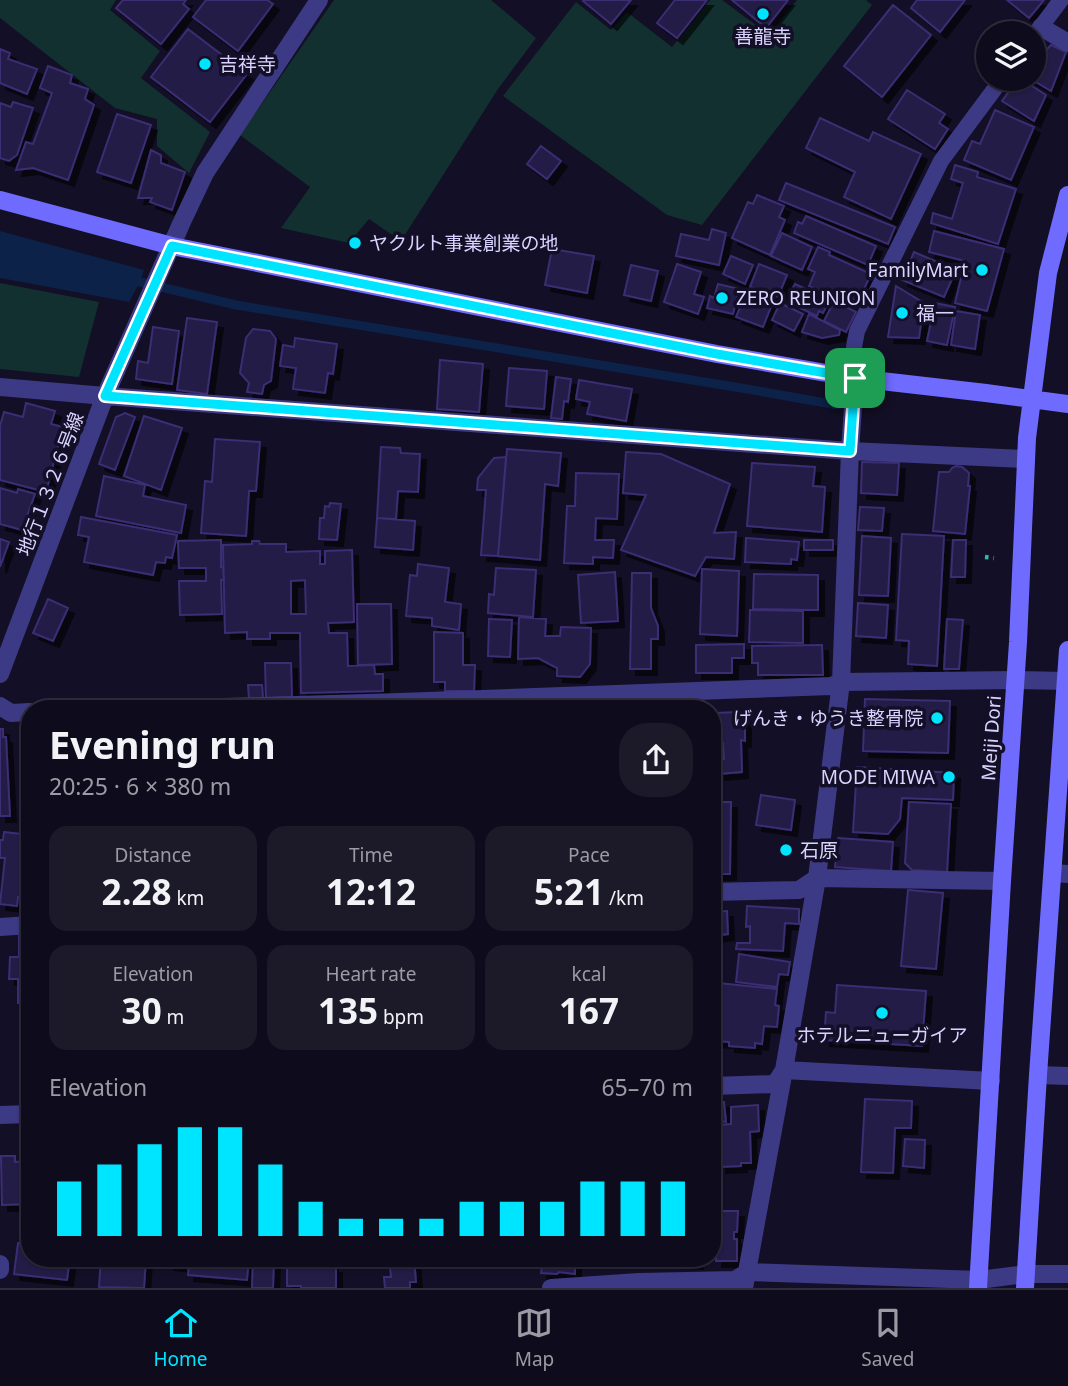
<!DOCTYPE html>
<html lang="en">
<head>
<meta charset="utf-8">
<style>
	:root { --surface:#0e0b1c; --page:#1c1929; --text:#f1f3f6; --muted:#9b9ba3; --line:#2e2b3b; --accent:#00e5ff }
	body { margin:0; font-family:"Noto Sans","Noto Sans JP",sans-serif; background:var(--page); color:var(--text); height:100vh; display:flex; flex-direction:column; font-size:26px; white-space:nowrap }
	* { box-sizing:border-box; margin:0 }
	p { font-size:23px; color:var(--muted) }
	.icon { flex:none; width:38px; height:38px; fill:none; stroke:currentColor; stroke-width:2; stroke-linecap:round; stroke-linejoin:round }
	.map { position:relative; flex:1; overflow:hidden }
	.drawer { position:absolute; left:21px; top:700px; width:700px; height:567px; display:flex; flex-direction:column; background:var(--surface); border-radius:28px; box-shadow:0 2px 5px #0004,0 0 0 2px var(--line) }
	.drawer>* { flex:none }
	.buttons { position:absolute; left:976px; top:21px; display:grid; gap:14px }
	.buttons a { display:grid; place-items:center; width:70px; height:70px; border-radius:50%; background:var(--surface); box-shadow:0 2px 5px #0004,0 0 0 2px var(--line); font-size:35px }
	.pin { position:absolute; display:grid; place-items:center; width:60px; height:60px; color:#fff; margin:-30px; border-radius:14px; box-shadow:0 4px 10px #0006 }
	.round { display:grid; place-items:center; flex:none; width:74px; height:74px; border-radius:28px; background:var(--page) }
	.overview { display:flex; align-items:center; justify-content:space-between; height:119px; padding:0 28px }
	h1 { font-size:38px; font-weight:700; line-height:52px }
	.figures { display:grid; grid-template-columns:repeat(3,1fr); gap:10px; height:119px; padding:7px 28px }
	.figures div { display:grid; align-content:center; border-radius:18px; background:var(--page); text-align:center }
	.figures b { font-size:35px; font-weight:700 }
	.figures small { font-size:19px; font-weight:400 }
	.figures p { font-size:19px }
	.chart { height:196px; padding:14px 28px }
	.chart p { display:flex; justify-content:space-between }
	.chart svg { width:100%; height:126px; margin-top:7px; stroke:var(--accent); stroke-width:6 }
	.dock { display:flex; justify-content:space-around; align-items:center; height:98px; border-top:2px solid var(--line); background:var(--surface); font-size:19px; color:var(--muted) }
	.dock a { display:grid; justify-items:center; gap:4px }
	.dock .on { color:var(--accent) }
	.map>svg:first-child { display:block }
	.green { fill:#12302f }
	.water { fill:#0c2248 }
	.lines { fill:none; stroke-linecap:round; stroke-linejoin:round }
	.stream { stroke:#0c2248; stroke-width:9 }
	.building { fill:#241b47; stroke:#3b2d73; stroke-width:2; fill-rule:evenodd; filter:url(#shadow) }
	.path { stroke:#2fb8b0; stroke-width:4.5; stroke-dasharray:3.5 5; stroke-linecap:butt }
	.lane { stroke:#3d3a85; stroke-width:16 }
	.street { stroke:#3d3a85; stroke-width:18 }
	.secondary { stroke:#6f6bff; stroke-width:18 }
	.route-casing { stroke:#fff; stroke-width:14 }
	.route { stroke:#00e5ff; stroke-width:9 }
	.poi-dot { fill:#00e5ff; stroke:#130f26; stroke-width:2.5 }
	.labels { text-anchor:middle; stroke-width:7; stroke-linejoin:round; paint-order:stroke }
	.poi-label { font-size:19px; fill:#d9d4ff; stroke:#130f26; text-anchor:start }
	.street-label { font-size:19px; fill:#d9d4ff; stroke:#130f26 }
</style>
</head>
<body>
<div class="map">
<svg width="1068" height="1288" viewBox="0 0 1068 1288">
	<defs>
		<filter id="shadow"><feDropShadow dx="6" dy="6" stdDeviation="0" flood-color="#0009"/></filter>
	</defs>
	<rect width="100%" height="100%" fill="#130f26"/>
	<path class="green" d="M 0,0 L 116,0 L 110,10 L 160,51 L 141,78 L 210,132 L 189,173 L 157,146 L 157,119 L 115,108 L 0,18 Z
		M 334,0 L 491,0 L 536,38 L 498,89 L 401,241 L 369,219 L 349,243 L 281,228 L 310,187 L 240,135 Z
		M 710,0 L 722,0 L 769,35 L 797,0 L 866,0 L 872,5 L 702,225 L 667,215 L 503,96 L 576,2 L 611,30 L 627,12 L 672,47 Z
		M 0,283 L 99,302 L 79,377 L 0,369 Z"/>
	<path class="water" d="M 0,231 L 144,270 L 140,282 L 129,302 L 0,278 Z"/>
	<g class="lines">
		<path class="stream" d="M 140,282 L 236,305 L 747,389 L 837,405"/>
	</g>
	<path class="building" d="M 123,0 L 186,0 L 183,4 L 189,9 L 161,44 L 116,8 Z
		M 206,0 L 267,0 L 273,4 L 238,51 L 193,17 Z
		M 584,0 L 631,0 L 611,24 L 583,1 Z
		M 675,0 L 707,0 L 677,38 L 657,23 Z
		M 732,0 L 788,0 L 766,28 Z
		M 917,0 L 965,0 L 940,32 L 911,8 Z
		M 1007,0 L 1044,0 L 1029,18 Z
		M 893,5 L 931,35 L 882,97 L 844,66 Z
		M 188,29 L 247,74 L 210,122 L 151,77 Z
		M 1051,45 L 1066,52 L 1051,91 L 1031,79 L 1034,79 L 1034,63 Z
		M 0,49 L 10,53 L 8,59 L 37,69 L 27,94 L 0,83 Z
		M 48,66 L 72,75 L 70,83 L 88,89 L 85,99 L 94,105 L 68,180 L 33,168 L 16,170 L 26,142 L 33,144 L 52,93 L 40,88 Z
		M 1018,79 L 1021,79 L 1046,95 L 1034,121 L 1002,101 Z
		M 907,90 L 945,114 L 939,123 L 948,129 L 935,149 L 888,119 Z
		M 13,102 L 33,108 L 17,155 L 9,161 L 0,158 L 0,103 L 11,107 Z
		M 995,110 L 1034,127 L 1011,180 L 964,160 L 972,141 L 980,144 Z
		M 117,114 L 151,125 L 131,183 L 97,172 Z
		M 820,118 L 869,141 L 873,132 L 921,154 L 891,219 L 844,197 L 855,172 L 806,148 Z
		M 541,146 L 561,161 L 547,179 L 527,164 Z
		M 151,150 L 161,155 L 161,163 L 185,172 L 172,210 L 150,202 L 152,198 L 138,198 Z
		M 955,165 L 978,172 L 977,177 L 1016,189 L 998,244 L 931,223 L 933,213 L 952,219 L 963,183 L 951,179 Z
		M 786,183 L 895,227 L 888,244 L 779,200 Z
		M 757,195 L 784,206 L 779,217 L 785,220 L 770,255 L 732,238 L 748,202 L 753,204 Z
		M 806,216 L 876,246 L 868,265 L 794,233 L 798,222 L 802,224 Z
		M 712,229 L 726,233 L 719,265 L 676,256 L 681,234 L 709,240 Z
		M 934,231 L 1004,249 L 987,311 L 955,303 L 965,261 L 929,252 Z
		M 782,233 L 812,247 L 802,270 L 771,256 Z
		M 818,247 L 830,252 L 829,255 L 871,274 L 858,302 L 848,297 L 845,303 L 809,286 L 815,272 L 808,269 Z
		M 552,249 L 594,256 L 587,293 L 545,285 Z
		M 914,252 L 956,270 L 944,297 L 902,280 Z
		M 731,256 L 753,265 L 745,284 L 723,274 Z
		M 677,264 L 701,272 L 694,294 L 704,297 L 698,314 L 664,302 Z
		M 759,264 L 787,275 L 778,297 L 750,287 Z
		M 631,265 L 658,271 L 651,301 L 624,295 Z
		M 718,284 L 739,289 L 733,314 L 707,308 L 710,296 L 714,298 Z
		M 795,284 L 830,300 L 823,313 L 819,311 L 817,316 L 800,308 L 803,302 L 789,295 Z
		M 896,286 L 924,303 L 919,338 L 888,337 Z
		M 746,294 L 772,304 L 763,327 L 736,317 Z
		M 834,301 L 856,312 L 846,332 L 824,321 Z
		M 780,303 L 803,314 L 794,331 L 772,320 Z
		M 935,303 L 955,307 L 947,345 L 927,341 Z
		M 956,311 L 980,315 L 975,349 L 951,345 Z
		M 809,314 L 840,330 L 839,335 L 822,338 L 802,332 Z
		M 187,318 L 217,322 L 207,394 L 177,390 Z
		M 153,327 L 179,331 L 172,384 L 136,379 L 138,361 L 148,363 Z
		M 253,329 L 270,331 L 276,339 L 271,381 L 264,385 L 262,394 L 247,392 L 249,383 L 240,373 L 246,338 Z
		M 295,338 L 337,344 L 333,374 L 328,373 L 325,393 L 293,389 L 296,368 L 280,366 L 283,345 L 294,347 Z
		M 440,360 L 483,364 L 479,412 L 437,409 Z
		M 509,368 L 547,371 L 544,409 L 506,406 Z
		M 556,377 L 571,379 L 568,402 L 564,401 L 562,419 L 551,418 Z
		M 579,380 L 632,389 L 626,421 L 587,414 L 590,402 L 576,399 Z
		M 26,403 L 55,411 L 51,424 L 63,427 L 46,492 L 0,480 L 0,426 L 4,412 L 23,417 Z
		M 125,413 L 135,417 L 115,470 L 99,464 L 116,417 Z
		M 144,416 L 182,428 L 161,490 L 124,476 Z
		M 215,439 L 260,442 L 256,491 L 249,491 L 246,536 L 201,533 L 205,481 L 212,482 Z
		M 381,447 L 400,448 L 401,453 L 420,454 L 418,492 L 398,491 L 396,519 L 377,518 Z
		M 507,449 L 561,453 L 558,486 L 545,484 L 540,560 L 498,556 Z
		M 626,452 L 661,454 L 730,484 L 714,533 L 736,532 L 734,559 L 706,557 L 695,576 L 621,550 L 646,495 L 623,493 Z
		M 506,457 L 498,556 L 481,555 L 486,490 L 477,490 L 478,478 L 494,458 Z
		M 862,462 L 899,463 L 897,495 L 861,493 Z
		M 752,463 L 815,467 L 813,486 L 825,487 L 822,532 L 747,526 Z
		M 956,466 L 962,467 L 969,473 L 968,486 L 970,486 L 965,534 L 933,531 L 939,472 L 949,472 L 952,468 Z
		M 576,473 L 619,474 L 617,519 L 596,518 L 595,540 L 614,540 L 613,558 L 593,557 L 593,564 L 564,563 L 567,506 L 575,506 Z
		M 104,476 L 145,485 L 143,496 L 186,505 L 181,533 L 96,516 Z
		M 0,488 L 17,493 L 18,489 L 35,494 L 22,530 L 0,524 Z
		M 330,503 L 341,504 L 337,540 L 319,539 L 320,518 L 324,518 L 325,506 L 329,507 Z
		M 860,507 L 884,508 L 882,531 L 858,530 Z
		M 81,517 L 177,535 L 172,558 L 166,557 L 165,563 L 156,562 L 153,575 L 84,562 L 89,537 L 78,535 Z
		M 377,518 L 415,521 L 413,550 L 375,547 Z
		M 902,534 L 944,536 L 937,666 L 908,664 L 909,641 L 896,640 Z
		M 862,536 L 891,538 L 888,596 L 859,595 Z
		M 746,538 L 799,542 L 797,560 L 791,559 L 791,564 L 745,562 Z
		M 0,539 L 9,542 L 0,567 Z
		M 221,540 L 221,567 L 223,567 L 224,580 L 221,580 L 222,614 L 180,615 L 179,581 L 206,581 L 206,568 L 179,568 L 178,541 Z
		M 804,540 L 833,540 L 833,550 L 804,550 Z
		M 953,540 L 966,540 L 965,577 L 951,577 Z
		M 252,541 L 259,541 L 260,544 L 286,544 L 286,552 L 320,551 L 320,564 L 325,564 L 325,551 L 352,550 L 354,622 L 328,623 L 329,633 L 347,633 L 348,666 L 374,665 L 375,674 L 383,674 L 383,691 L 301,693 L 300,633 L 270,633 L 270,639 L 247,639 L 247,632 L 225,633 L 223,545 L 252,544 ZM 305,580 L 306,614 L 291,614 L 291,581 Z
		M 418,564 L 449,568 L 445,602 L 461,604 L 459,630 L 432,626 L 432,618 L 406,616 L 410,575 L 417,576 Z
		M 496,568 L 536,570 L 533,617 L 488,613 L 489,594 L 494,595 Z
		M 702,569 L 739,571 L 737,636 L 700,634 Z
		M 615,572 L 618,621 L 581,623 L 578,575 Z
		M 632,573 L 651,573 L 651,608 L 658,626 L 658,639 L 651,639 L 651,669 L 630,669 Z
		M 754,574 L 818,575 L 818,610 L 753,609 Z
		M 48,599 L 68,608 L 53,641 L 33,633 Z
		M 858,603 L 888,605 L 886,638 L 856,636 Z
		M 357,604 L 391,604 L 392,664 L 358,665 Z
		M 750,610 L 803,611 L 803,643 L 749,642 Z
		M 519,617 L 546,619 L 545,636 L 560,636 L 561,627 L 591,628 L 590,664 L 580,677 L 557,676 L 557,668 L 538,658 L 518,659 Z
		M 489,619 L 512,620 L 510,657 L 488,656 Z
		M 947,619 L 963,620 L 959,669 L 944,669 Z
		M 434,632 L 463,633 L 463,665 L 475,665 L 474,691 L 445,691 L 445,682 L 434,682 Z
		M 744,644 L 744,658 L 732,658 L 732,673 L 696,673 L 696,645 Z
		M 822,645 L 823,675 L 758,675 L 758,663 L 752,663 L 752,646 Z
		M 265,663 L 291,663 L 292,697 L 266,698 Z
		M 248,685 L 262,685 L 263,698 L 249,699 Z
		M 865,699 L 950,701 L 948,753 L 863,751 Z
		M 687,702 L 688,709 L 659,709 L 658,704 Z
		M 583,704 L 583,709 L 546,709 L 546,707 Z
		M 737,712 L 737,716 L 745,716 L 745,741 L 741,740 L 742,772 L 719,774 L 718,759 L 724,759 L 723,743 L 716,743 L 715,713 Z
		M 0,729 L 3,729 L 3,737 L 6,737 L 10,816 L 0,816 Z
		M 857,767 L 954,773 L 953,800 L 902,798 L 900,819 L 888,834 L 853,832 Z
		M 761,795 L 795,800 L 791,830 L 756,825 Z
		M 712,802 L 731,802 L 730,874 L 712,874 Z
		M 909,802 L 951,804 L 947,872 L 912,870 L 905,863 Z
		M 4,832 L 30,835 L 30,898 L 18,897 L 17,906 L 0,904 L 5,858 L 0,858 L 0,840 L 3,840 Z
		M 838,838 L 893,842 L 891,871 L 835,867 Z
		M 908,890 L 943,893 L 936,969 L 901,966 Z
		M 747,906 L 799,909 L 799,924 L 785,923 L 783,951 L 736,949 L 737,943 L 750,943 L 750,926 L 746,927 Z
		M 727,911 L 728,934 L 712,936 L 712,912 Z
		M 19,936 L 30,936 L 30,1003 L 18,1003 L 18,979 L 9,979 L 10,957 L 19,957 Z
		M 739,954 L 790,962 L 788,975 L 779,974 L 777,987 L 736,982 Z
		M 718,983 L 777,989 L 775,1005 L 779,1006 L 777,1027 L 764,1026 L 762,1044 L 755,1043 L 755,1048 L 729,1046 L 729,1042 L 714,1041 L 718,1002 L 714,1001 L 716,986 L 718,986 Z
		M 837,985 L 926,991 L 922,1046 L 824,1040 L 826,1012 L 835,1013 Z
		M 865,1099 L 912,1101 L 911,1128 L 895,1128 L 893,1173 L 861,1172 Z
		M 719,1102 L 724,1102 L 726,1122 L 720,1121 Z
		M 758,1105 L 759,1131 L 750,1132 L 751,1163 L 741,1163 L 741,1166 L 720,1167 L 719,1125 L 731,1124 L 731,1107 Z
		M 712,1116 L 716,1117 L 715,1165 L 712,1165 Z
		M 905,1139 L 925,1140 L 924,1168 L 903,1166 Z
		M 1,1156 L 15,1156 L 15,1162 L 25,1161 L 25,1176 L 30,1175 L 30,1204 L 2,1205 Z
		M 716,1211 L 738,1211 L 737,1232 L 734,1232 L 734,1239 L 737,1239 L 737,1261 L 716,1261 Z
		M 26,1217 L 30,1217 L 30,1239 L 24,1238 Z
		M 18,1243 L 30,1244 L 30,1258 L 70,1258 L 67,1280 L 14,1274 Z
		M 101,1258 L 146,1258 L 144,1288 L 99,1287 Z
		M 169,1258 L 249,1258 L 247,1280 L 188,1275 L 189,1266 L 168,1264 Z
		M 253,1258 L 274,1258 L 273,1288 L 252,1288 Z
		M 287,1258 L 332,1258 L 332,1267 L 336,1267 L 336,1288 L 301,1288 L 301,1286 L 287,1286 Z
		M 389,1258 L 414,1258 L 416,1282 L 410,1282 L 410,1288 L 385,1288 L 384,1277 L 391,1277 Z
		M 549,1258 L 575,1258 L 575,1274 L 559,1272 L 557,1274 L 541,1273 L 543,1260 L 549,1260 Z
		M 672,1258 L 698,1258 L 697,1263 L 672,1262 Z"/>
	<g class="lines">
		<path class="path" d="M 985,557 L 994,558"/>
		<path class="lane" d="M 1034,36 L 1061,0
			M 855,378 L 854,347 L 857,331 L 941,161 L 1002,79"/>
		<path class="street" d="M 1041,27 L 1068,43
			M 0,387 L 105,396 L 850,451 L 1026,459
			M 0,674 L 105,396 L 181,224 L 205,173 L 319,0
			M 0,706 L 11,713 L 30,712
			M 154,709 L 400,702 L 831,686 L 841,682 L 1016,680 L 1068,681
			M 1053,873 L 1068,874
			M 712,892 L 799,890 L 817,878 L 1002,881
			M 0,927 L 30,925
			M 1038,1075 L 1068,1076
			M 712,1086 L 775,1084 L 784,1070 L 991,1081
			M 0,1115 L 30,1114
			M 0,1264 L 0,1270
			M 551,1288 L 639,1282 L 735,1280 L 748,1272 L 979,1280 L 1026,1274 L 1068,1274
			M 744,1288 L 784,1070 L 817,878 L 841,682 L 850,451 L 855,378"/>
		<path class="secondary" d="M 0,200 L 172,246 L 717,354 L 855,378 L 986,393 L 1068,404
			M 978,1288 L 1002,881 L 1018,642 L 1027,438 L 1048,273 L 1068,195
			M 1025,1288 L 1038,1075 L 1068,650"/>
	</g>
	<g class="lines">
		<g class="route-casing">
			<path id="route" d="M 172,246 L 717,354 L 855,378 L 850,451 L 105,396 Z"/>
		</g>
		<use href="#route" class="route"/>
	</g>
	<g class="poi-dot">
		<circle cx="763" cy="14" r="7"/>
		<circle cx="205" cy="64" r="7"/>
		<circle cx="355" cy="243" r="7"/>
		<circle cx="982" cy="270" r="7"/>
		<circle cx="722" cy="298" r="7"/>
		<circle cx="902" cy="313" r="7"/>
		<circle cx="937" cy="718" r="7"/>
		<circle cx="949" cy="777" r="7"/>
		<circle cx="786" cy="850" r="7"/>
		<circle cx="882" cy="1013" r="7"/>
	</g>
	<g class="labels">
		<g class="poi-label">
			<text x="763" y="43" text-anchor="middle">善龍寺</text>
			<text x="219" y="71">吉祥寺</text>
			<text x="369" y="250">ヤクルト事業創業の地</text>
			<text x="968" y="277" text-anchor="end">FamilyMart</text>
			<text x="736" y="305">ZERO REUNION</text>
			<text x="916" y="320">福一</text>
			<text x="923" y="725" text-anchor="end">げんき・ゆうき整骨院</text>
			<text x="935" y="784" text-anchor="end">MODE MIWA</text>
			<text x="800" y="857">石原</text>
			<text x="882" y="1042" text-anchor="middle">ホテルニューガイア</text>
		</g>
		<g class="street-label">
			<text transform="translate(50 484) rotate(-69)" y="7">地行１３２６号線</text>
			<text transform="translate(991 738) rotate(-86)" y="7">Meiji Dori</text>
		</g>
	</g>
</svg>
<div class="buttons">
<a><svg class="icon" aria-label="layers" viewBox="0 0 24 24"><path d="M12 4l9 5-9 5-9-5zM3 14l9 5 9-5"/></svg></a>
</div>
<div class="pin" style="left:855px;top:378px;background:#1e9e55"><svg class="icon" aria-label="arrive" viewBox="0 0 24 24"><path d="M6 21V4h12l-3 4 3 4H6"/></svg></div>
<section class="drawer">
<div class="overview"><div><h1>Evening run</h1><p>20:25 · 6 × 380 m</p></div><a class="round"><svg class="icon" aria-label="share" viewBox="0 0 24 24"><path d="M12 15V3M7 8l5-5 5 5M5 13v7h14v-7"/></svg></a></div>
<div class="figures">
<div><p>Distance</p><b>2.28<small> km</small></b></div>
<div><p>Time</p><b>12:12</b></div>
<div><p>Pace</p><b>5:21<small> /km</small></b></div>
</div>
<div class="figures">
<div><p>Elevation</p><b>30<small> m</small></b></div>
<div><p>Heart rate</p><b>135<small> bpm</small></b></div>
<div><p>kcal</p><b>167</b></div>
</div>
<div class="chart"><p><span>Elevation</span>65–70 m</p>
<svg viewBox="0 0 160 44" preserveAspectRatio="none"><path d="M5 44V25M15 44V19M25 44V12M35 44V6M45 44V6M55 44V19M65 44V32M75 44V38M85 44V38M95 44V38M105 44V32M115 44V32M125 44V32M135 44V25M145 44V25M155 44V25"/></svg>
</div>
</section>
</div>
<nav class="dock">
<a class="on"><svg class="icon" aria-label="home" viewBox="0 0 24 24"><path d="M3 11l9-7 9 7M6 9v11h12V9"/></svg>Home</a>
<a><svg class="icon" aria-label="map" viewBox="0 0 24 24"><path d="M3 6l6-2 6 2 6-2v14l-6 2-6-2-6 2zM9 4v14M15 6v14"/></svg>Map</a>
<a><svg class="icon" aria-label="saved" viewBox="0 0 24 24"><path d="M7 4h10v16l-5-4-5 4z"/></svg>Saved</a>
</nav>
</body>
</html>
